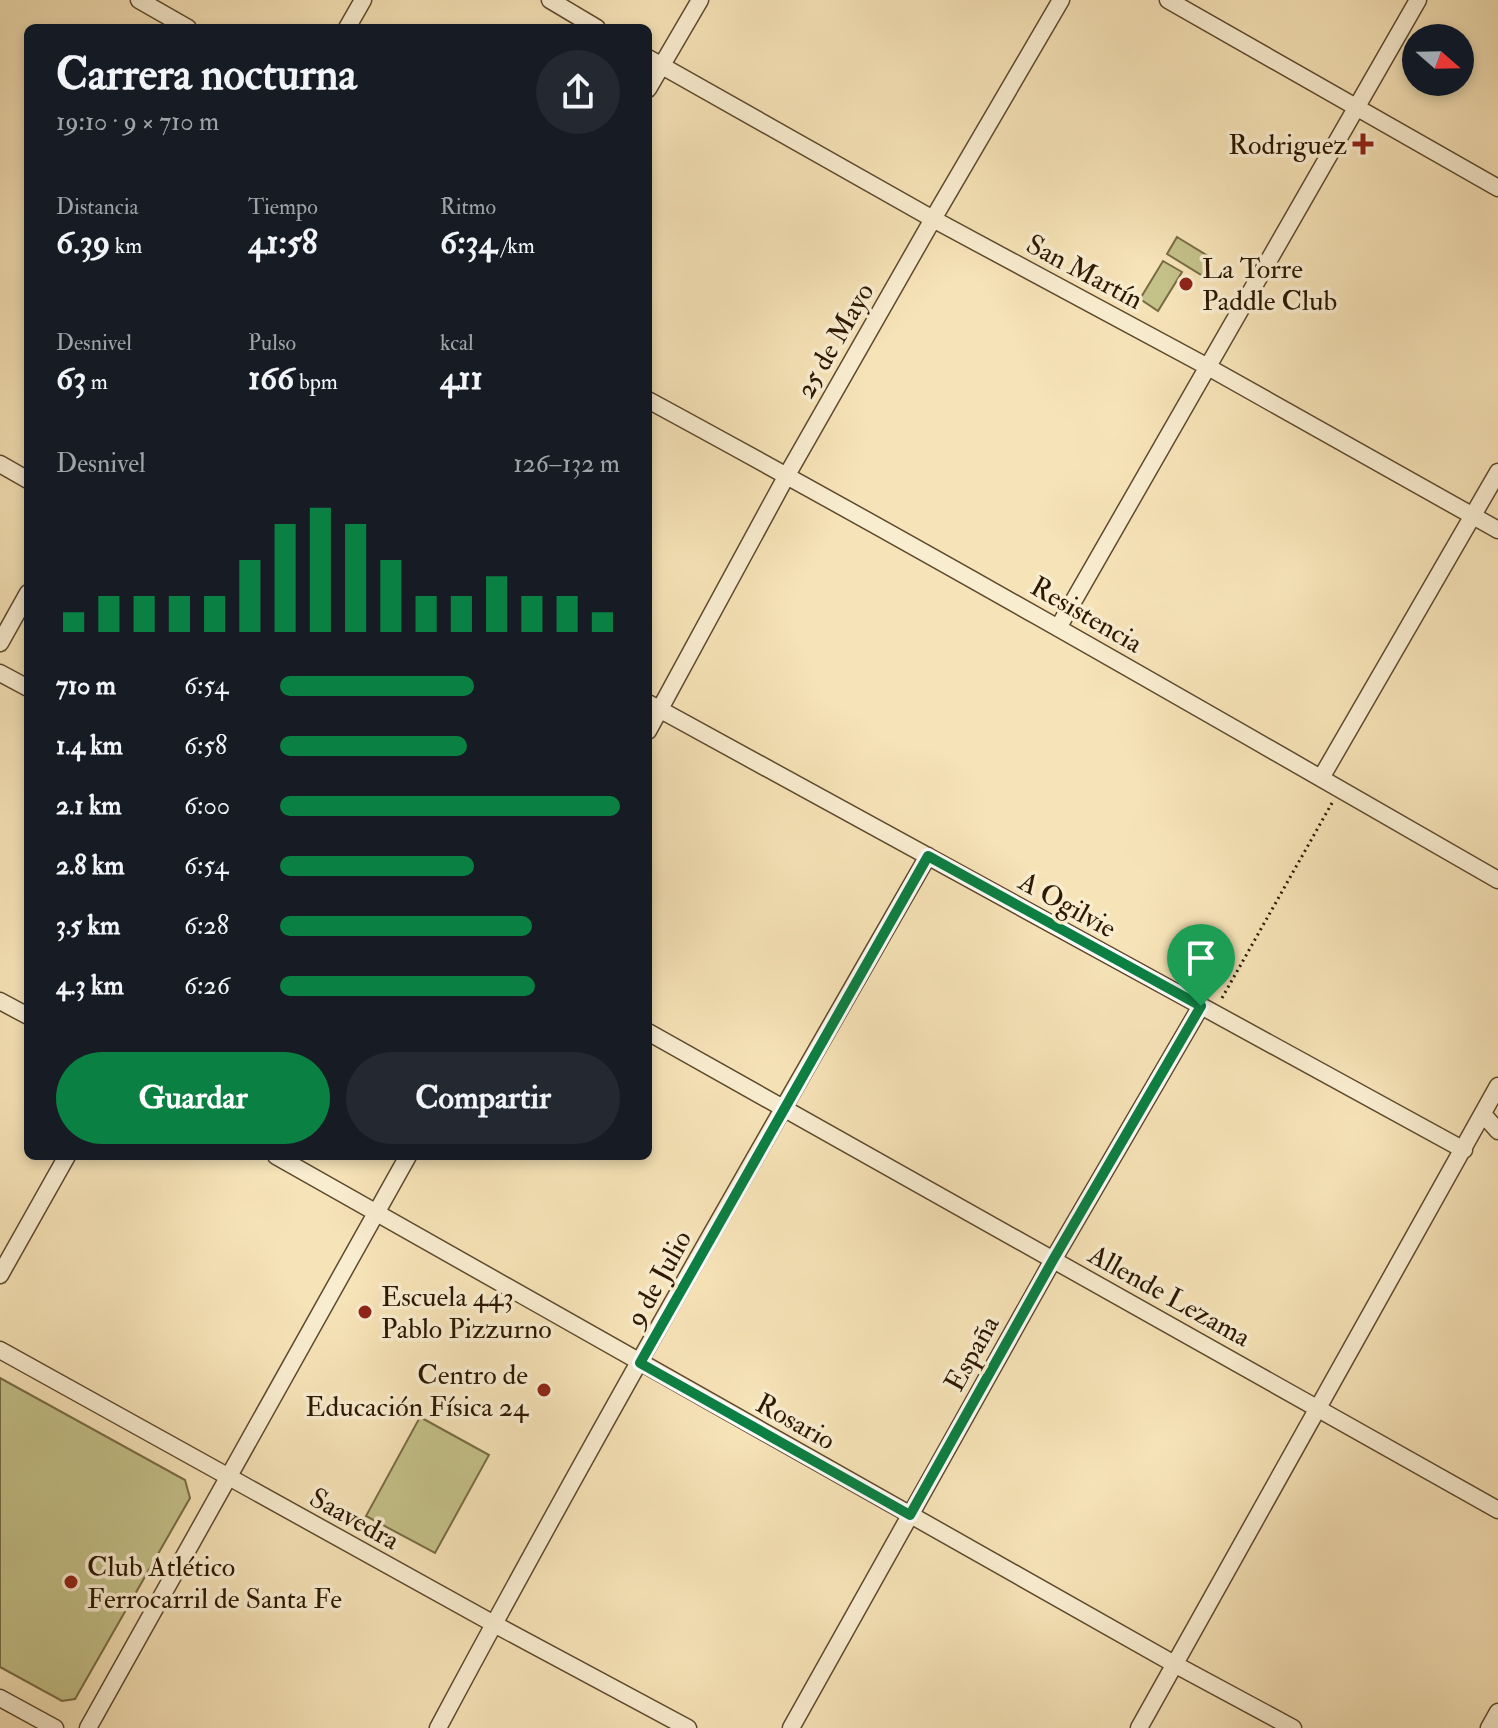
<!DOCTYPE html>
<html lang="es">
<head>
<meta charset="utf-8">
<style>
	:root { --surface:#171b24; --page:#242831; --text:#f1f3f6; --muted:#9ea1a6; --accent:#0b8043 }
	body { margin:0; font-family:"IM FELL Double Pica",serif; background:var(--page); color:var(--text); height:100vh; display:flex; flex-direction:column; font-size:30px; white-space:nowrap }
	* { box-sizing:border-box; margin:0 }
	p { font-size:26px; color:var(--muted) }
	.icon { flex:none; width:44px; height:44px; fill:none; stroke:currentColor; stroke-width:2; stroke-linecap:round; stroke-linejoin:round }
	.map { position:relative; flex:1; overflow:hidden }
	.side { position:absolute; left:24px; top:24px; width:628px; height:1136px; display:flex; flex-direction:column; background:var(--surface); border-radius:12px; box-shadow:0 4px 12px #0003 }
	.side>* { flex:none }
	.needle { width:52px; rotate:110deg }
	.buttons { position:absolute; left:1402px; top:24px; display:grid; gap:16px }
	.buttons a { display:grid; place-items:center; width:72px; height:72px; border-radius:50%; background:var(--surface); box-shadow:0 4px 12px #0003; font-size:40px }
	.pin { position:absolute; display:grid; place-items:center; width:68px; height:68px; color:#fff; margin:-82px -34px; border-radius:50% 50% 50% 0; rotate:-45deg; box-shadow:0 0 8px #0007 }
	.pin .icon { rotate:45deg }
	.round { display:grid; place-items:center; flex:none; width:84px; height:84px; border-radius:42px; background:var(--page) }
	.summary { display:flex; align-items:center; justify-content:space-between; height:136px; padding:0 32px }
	h1 { font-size:44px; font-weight:800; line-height:60px }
	.figures { display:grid; grid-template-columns:repeat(3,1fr); gap:12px; height:136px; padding:8px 32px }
	.figures div { display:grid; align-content:center }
	.figures b { font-size:34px; font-weight:800 }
	.figures small { font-size:22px; font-weight:400 }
	.figures p { font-size:22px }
	.chart { height:224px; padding:16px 32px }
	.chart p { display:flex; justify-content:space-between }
	.chart svg { width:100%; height:144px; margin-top:8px; stroke:var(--accent); stroke-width:6 }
	.button { display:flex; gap:16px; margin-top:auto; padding:16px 32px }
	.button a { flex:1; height:92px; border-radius:48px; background:var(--accent); color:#fff; font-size:32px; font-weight:800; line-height:92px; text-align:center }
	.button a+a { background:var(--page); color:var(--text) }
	ul { padding:0 32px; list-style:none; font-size:26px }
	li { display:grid; grid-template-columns:128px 96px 1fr; align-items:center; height:60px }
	li i { height:20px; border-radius:10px; background:var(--accent) }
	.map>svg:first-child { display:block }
	.pitch { fill:#c4c189; stroke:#786c44; stroke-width:2 }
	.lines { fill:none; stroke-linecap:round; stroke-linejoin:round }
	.street-casing { stroke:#5e4a2e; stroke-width:19 }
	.path { stroke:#2c1700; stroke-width:3; stroke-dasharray:2 4; stroke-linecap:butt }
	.street { stroke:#f9edd0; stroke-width:16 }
	.route-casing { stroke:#fff; stroke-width:16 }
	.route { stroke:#0b8043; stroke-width:10 }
	.poi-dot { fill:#8f2418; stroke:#f9edd0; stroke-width:3 }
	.labels { text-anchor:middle; stroke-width:7; stroke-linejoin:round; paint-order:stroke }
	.poi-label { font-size:28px; fill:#2c1700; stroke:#f9edd0; text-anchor:start }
	.street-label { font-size:28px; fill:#2c1700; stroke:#f9edd0 }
</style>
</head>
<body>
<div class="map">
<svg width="1498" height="1728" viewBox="0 0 1498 1728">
	<rect width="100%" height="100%" fill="#f6e3b7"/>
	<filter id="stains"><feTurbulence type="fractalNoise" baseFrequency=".0025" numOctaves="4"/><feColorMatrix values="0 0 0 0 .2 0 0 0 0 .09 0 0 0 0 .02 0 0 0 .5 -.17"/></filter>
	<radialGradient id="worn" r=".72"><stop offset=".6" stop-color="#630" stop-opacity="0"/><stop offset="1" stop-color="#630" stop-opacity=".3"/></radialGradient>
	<path class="pitch" d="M 1177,237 L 1213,259 L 1203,276 L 1167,254 Z
		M 1163,261 L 1182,272 L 1158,311 L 1140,299 Z
		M 0,1378 L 185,1480 L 190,1498 L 75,1699 L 62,1701 L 0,1667 Z
		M 420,1417 L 489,1455 L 435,1553 L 366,1516 Z"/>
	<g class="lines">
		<g class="street-casing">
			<path id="street" d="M 139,0 L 188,28
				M 550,0 L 597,28
				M 1168,0 L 1498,188
				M 347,28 L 363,0
				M 648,58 L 933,219 L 1208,367 L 1498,530
				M 648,89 L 700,0
				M 648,400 C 934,555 1216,718 1498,880
				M 0,464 L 28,480
				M 1058,628 L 1418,0
				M 0,643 L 28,593
				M 0,673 L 28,688
				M 648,703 L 1464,1150
				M 648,731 L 787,475 L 933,219 L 1061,0
				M 1321,778 L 1498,472
				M 0,1001 L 28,1016
				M 648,1032 L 1498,1510
				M 1483,1114 L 1498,1131
				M 276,1156 L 1176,1665 L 1293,1728
				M 0,1275 L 67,1156
				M 0,1350 L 494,1624 L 688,1728
				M 0,1698 L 55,1728
				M 88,1728 L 408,1156
				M 438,1728 C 595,1434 762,1145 928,856
				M 791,1728 L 1053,1260 L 1201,1006
				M 1139,1728 L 1498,1086
				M 1489,1728 L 1498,1712"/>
		</g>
		<path class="path" d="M 1222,998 L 1332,803"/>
		<use href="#street" class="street"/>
	</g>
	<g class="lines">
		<g class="route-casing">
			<path id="route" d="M 928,856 L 1201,1006 L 1053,1260 L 910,1515 L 640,1363 Z"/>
		</g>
		<use href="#route" class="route"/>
	</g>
	<g class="poi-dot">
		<path d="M1359 132h8v8h8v8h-8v8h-8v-8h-8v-8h8z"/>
		<circle cx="1186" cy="284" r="8"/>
		<circle cx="365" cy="1312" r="8"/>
		<circle cx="544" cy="1390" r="8"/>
		<circle cx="71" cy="1582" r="8"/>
	</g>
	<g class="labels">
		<g class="poi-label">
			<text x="1347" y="154" text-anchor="end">Rodriguez</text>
			<text x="1202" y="278">La Torre<tspan x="1202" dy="32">Paddle Club</tspan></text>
			<text x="381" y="1306">Escuela 443<tspan x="381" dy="32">Pablo Pizzurno</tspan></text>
			<text x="528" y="1384" text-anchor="end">Centro de<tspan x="528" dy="32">Educación Física 24</tspan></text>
			<text x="87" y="1576">Club Atlético<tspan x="87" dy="32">Ferrocarril de Santa Fe</tspan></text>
		</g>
		<g class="street-label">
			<text transform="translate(1085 271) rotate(28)" y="10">San Martín</text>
			<text transform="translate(834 340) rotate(-60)" y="10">25 de Mayo</text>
			<text transform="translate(1087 614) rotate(30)" y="10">Resistencia</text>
			<text transform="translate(1068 904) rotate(29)" y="10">A Ogilvie</text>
			<text transform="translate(658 1278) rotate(-61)" y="10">9 de Julio</text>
			<text transform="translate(1170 1295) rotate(29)" y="10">Allende Lezama</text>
			<text transform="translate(971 1353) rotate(-61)" y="10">España</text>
			<text transform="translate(796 1421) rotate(29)" y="10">Rosario</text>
			<text transform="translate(355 1518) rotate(29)" y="10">Saavedra</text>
		</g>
	</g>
	<rect width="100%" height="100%" filter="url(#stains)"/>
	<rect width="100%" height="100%" fill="url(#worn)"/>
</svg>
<div class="buttons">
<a><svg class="needle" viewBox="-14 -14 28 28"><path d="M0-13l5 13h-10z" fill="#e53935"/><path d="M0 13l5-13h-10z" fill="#9ea1a6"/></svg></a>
</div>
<div class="pin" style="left:1201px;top:1006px;background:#1e9e55"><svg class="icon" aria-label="arrive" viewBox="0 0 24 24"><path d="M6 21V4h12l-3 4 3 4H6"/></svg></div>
<section class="side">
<div class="summary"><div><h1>Carrera nocturna</h1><p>19:10 · 9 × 710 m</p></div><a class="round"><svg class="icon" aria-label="share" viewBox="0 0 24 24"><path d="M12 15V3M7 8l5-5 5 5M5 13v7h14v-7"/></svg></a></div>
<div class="figures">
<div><p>Distancia</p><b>6.39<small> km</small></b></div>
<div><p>Tiempo</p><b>41:58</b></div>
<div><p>Ritmo</p><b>6:34<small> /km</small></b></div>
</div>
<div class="figures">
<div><p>Desnivel</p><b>63<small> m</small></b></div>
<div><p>Pulso</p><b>166<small> bpm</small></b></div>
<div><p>kcal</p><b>411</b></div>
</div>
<div class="chart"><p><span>Desnivel</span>126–132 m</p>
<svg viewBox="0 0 160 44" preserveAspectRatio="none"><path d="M5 44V38M15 44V33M25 44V33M35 44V33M45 44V33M55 44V22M65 44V11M75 44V6M85 44V11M95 44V22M105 44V33M115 44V33M125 44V27M135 44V33M145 44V33M155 44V38"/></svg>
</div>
<ul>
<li><b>710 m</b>6:54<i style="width:57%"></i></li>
<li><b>1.4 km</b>6:58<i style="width:55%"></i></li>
<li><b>2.1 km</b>6:00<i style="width:100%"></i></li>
<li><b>2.8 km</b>6:54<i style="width:57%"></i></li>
<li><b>3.5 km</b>6:28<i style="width:74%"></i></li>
<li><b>4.3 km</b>6:26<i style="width:75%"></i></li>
</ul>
<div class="button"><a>Guardar</a><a>Compartir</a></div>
</section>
</div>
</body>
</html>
